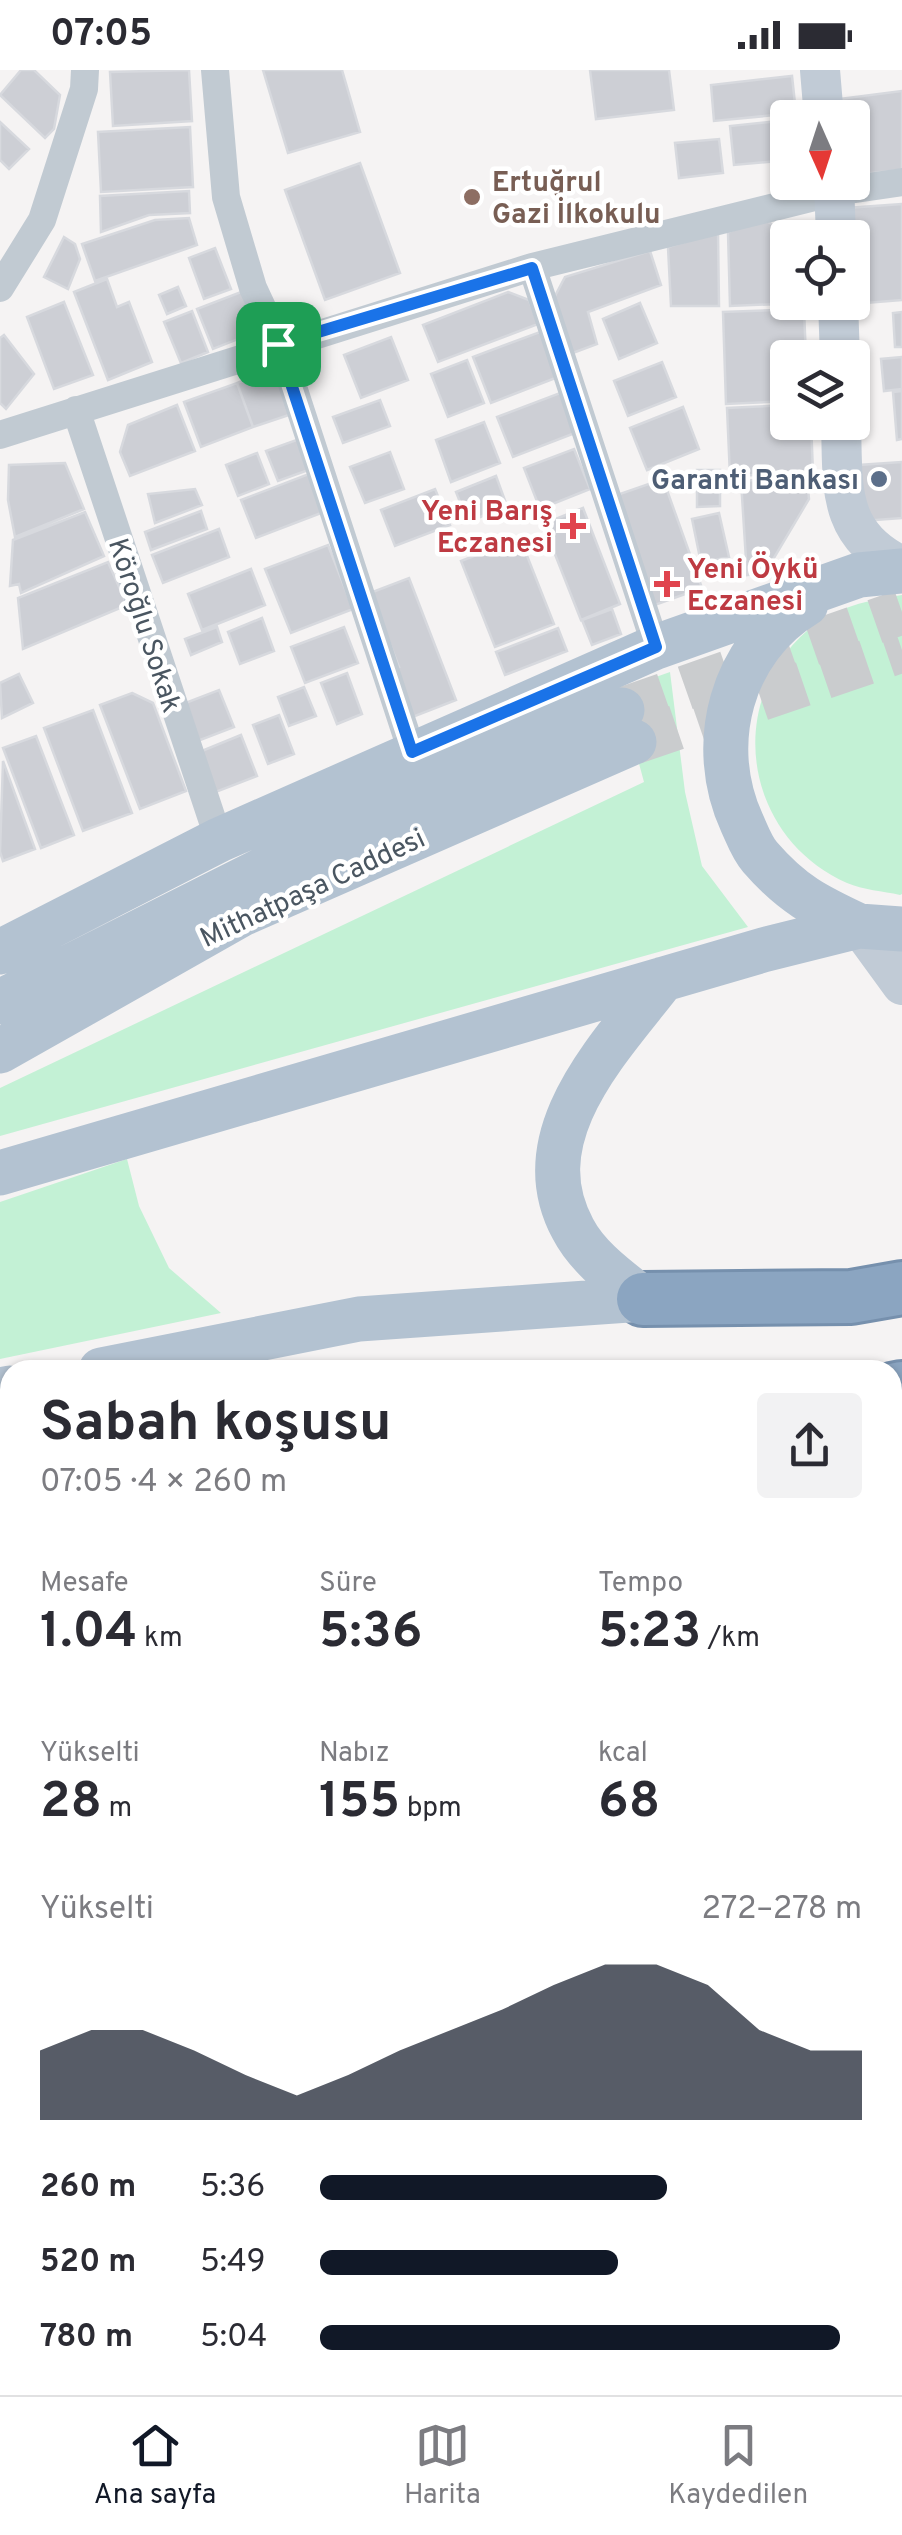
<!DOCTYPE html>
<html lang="tr">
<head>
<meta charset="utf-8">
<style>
	:root { --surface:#fff; --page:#f2f2f3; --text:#2b2b33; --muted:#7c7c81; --line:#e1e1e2; --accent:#111827 }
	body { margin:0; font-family:Overpass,sans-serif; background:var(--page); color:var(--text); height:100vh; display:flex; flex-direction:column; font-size:38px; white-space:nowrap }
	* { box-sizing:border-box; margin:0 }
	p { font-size:32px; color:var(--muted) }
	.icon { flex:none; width:55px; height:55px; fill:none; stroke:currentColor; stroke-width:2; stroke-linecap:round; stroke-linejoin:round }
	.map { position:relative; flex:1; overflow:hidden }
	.sheet { position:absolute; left:0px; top:1290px; width:902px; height:1035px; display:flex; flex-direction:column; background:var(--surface); border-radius:30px 30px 0 0; box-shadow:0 2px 8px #0004 }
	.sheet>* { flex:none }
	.needle { width:65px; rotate:177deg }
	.tools { position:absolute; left:770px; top:30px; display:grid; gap:20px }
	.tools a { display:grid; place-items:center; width:100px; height:100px; border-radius:10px; background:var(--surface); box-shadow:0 2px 8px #0004; font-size:50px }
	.pin { position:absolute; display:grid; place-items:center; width:85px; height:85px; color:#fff; margin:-42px; border-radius:20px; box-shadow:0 5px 15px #0006 }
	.round { display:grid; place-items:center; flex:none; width:105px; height:105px; border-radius:10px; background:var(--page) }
	.head { display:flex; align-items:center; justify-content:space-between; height:170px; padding:0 40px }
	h1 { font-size:55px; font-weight:700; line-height:75px }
	.figures { display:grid; grid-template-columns:repeat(3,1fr); gap:15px; height:170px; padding:10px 40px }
	.figures div { display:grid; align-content:center }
	.figures b { font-size:50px; font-weight:700 }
	.figures small { font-size:28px; font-weight:400 }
	.figures p { font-size:28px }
	.chart { height:280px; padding:20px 40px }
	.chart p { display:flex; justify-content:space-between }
	.chart svg { width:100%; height:180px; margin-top:10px; fill:var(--accent); opacity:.7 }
	ul { padding:0 40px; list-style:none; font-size:32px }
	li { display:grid; grid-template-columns:160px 120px 1fr; align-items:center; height:75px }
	li i { height:25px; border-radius:12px; background:var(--accent) }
	.status { display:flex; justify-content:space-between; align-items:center; height:70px; padding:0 50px; background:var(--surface); direction:ltr }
	.status svg { height:28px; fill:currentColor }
	.tab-bar { display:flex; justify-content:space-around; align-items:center; height:140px; border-top:2px solid var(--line); background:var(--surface); font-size:28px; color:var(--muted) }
	.tab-bar a { display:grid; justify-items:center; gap:5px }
	.tab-bar .current { color:var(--accent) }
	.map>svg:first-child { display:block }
	.green { fill:#c3f1d5 }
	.building { fill:#cdcfd5; stroke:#d7d9de; stroke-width:2.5 }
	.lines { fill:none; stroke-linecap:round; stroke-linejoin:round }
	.primary-tunnel { stroke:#caccce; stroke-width:45; stroke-dasharray:45 22; stroke-linecap:butt }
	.highway-casing { stroke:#7690ad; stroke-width:58 }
	.street { stroke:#c1cad2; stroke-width:28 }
	.secondary { stroke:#c1cbd6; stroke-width:40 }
	.primary { stroke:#b3c2d1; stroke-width:45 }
	.highway { stroke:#8ba5c1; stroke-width:52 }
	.route-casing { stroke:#fff; stroke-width:20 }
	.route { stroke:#1a73e8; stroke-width:12 }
	.education-dot { fill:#8d6e63; stroke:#fff; stroke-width:4 }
	.service-dot { fill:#5c6f8a; stroke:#fff; stroke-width:4 }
	.health-dot { fill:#e0444e; stroke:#fff; stroke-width:4 }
	.labels { text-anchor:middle; stroke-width:9; stroke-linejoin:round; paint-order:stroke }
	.education-label { font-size:28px; font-weight:bold; fill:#785e54; stroke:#fff; text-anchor:start }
	.service-label { font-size:28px; font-weight:bold; fill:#4e5e75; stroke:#fff; text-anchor:end }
	.health-label { font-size:28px; font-weight:bold; fill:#be3a42; stroke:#fff; text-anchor:end }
	.street-label { font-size:28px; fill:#4a5661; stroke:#fff }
</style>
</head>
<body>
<div class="status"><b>07:05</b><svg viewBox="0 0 49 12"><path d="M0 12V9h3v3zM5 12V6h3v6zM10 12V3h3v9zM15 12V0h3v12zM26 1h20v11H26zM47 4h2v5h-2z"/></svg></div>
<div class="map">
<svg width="902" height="2325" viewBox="0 0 902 2325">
	<rect width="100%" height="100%" fill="#f5f3f3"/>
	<path class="green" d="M 902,525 L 902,824 L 900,825 C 883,821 863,820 847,813 C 745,768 722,633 809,559 C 835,537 869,530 902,525 Z
		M 670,602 L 685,722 L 702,796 L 748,857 L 0,1066 L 0,1018 L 644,712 L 619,620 Z
		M 127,1089 L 139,1136 L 169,1198 L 221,1243 L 0,1289 L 0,1132 Z
		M 893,1833 L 902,1840 L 902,2325 L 0,2325 L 0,1974 L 10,1970 L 10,2315 L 892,2315 Z"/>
	<path class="building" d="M 21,0 L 34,0 L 60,25 L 54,59 L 45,68 L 0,25 Z
		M 189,0 L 192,51 L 113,56 L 110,2 Z
		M 263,0 L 342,0 L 360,62 L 288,83 Z
		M 590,0 L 669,0 L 674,40 L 596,49 Z
		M 792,6 L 796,43 L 714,51 L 711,15 Z
		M 902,21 L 902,100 L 852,105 L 852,48 L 841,48 L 839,29 Z
		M 788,50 L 788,90 L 734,95 L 730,56 Z
		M 0,52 L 29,79 L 9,99 L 0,90 Z
		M 190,57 L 193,117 L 101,122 L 98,62 Z
		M 719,69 L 723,103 L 679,108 L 675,73 Z
		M 360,93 L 400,203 L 325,230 L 285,120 Z
		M 189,121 L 190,143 L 149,145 L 101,162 L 100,126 Z
		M 902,134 L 902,230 L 854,234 L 852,168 L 847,138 Z
		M 189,148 L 197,175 L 95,211 L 82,174 L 155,150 Z
		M 763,148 L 791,168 L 788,168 L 788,232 L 804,233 L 730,236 L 728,162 Z
		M 718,162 L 719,236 L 671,236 L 668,177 Z
		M 64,167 L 75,174 L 80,189 L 68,219 L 44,207 Z
		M 215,178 L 231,219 L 204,229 L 189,188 Z
		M 650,181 L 661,215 L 588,242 L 597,274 L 570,284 L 554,228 L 565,207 Z
		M 107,209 L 117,237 L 129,232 L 152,292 L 108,310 L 74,222 Z
		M 178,217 L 186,236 L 167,244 L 159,225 Z
		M 246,220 L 261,260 L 213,279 L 197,239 Z
		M 508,222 L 529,230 L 538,254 L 438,292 L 423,255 Z
		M 64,232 L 93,305 L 54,319 L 27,247 Z
		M 640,233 L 657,273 L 619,289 L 603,249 Z
		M 804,239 L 806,288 L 788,288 L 788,331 L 726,334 L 723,242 Z
		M 192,241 L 208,282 L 181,293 L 164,252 Z
		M 902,242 L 902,277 L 895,277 L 893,243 Z
		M 540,262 L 558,307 L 491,333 L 473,287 Z
		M 4,265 L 34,304 L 6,339 L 0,333 L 0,268 Z
		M 391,267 L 408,310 L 361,328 L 344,285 Z
		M 902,287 L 902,319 L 884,321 L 881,289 Z
		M 467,290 L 484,333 L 448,347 L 431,304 Z
		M 662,292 L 676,327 L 628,346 L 614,311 Z
		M 280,297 L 298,342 L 253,357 L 237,313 Z
		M 237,313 L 253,357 L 201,377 L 184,332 Z
		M 902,321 L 902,369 L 897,370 L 893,322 Z
		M 560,323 L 575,363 L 513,387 L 497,347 Z
		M 380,330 L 390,356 L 343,373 L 333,347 Z
		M 177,335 L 195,381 L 130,406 L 120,382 L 128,355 Z
		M 788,335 L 788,352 L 811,352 L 813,403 L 730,406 L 727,338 Z
		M 683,337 L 699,379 L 647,400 L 630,358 Z
		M 484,352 L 500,393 L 451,412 L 436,370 Z
		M 302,368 L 314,398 L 278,411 L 266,381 Z
		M 574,379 L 590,419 L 540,439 L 524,398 Z
		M 390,382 L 404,419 L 365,433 L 350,397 Z
		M 257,383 L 269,414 L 238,426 L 226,395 Z
		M 902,392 L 902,448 L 863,451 L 859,395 Z
		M 65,393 L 84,439 L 15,467 L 8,430 L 9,395 Z
		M 697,400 L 720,400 L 720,436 L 697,437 Z
		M 314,402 L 329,440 L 256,468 L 241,430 Z
		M 496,406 L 507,436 L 468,452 L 456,422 Z
		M 807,407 L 809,429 L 765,503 L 747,505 L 741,411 Z
		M 663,409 L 702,518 L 655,535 L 617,425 Z
		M 195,419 L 202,435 L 155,453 L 148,424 Z
		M 435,419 L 450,455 L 395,476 L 381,440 Z
		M 583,438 L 620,534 L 581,550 L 543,454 Z
		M 201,441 L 207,459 L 151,480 L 145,462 Z
		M 85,442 L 104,486 L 21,523 L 19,514 L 10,516 L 13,470 Z
		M 719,443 L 729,487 L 701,493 L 692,449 Z
		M 219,459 L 229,487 L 163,513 L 152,485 Z
		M 520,468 L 554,554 L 495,577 L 461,491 Z
		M 328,475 L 353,539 L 291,563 L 265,499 Z
		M 108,492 L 127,535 L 23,579 L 18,528 Z
		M 251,499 L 265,535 L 202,560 L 188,524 Z
		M 409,508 L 456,630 L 405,650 L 386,601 L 399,597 L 370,523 Z
		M 612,539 L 621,564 L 592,575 L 582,550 Z
		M 262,548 L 274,581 L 240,594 L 228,562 Z
		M 217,557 L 222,572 L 191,585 L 185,569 Z
		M 344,557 L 358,593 L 305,613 L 291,577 Z
		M 558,558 L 567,581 L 505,605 L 496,582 Z
		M 347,603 L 362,644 L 337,654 L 321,613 Z
		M 19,604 L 33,633 L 2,648 L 0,613 Z
		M 304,617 L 316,646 L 289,656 L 278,627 Z
		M 219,620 L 234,657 L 190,674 L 175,637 Z
		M 132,623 L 153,633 L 186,721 L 140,739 L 100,635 Z
		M 93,640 L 132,743 L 83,761 L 44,658 Z
		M 279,645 L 294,684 L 268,694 L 253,655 Z
		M 241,665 L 257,706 L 208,725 L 192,685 Z
		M 36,666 L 74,765 L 41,778 L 3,678 Z
		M 3,691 L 35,779 L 3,791 L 0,782 Z"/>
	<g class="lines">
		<path class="primary-tunnel" d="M 622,640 L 902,542
			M 634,672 L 902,580"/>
		<g class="highway-casing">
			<path id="highway" d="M 643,1229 L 851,1227 L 902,1218
				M 892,1320 L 902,1318
				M 0,1384 L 10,1382
				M 892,1413 L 902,1410
				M 892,1492 L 902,1489
				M 892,1628 L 902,1635
				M 0,1636 L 10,1631
				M 0,1750 L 10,1745
				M 892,1813 L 902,1818
				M 0,1842 L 10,1838
				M 0,1930 L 10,1925"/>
		</g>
		<path class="street" d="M 215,0 L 226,127 L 253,218 L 279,274 L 412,682
			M 532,197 L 656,577
			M 0,218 L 42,150 L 84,19 L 85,0
			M 76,340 L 219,770
			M 0,365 L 532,197 L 835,122 L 902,112"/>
		<path class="secondary" d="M 820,0 L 824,48
			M 834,112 L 836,168
			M 838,232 L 840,288
			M 841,352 C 843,416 836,465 902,496
			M 859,856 L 902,915"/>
		<path class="primary" d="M 806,534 C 731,579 706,675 742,753 C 747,764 752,778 760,787 C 792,824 816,836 859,856
			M 0,882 L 219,770 L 656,577 L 859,505 L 902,501
			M 0,932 L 362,750 L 622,640
			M 0,981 L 242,844 L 634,672
			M 0,1103 L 763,880 L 859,856 L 902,859
			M 643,1229 C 618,1209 588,1188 573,1159 C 522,1065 610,978 663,909
			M 101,1300 L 359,1249 L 643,1229
			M 0,1320 L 10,1318"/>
		<use href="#highway" class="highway"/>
	</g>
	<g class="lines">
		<g class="route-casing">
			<path id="route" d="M 532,198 L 656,577 L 412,682 L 278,274 Z"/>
		</g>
		<use href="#route" class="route"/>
	</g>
	<circle class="education-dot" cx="472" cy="127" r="10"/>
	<circle class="service-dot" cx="879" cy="409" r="10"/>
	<g class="health-dot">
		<path d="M568 441h10v10h10v10h-10v10h-10v-10h-10v-10h10z"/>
		<path d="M662 499h10v10h10v10h-10v10h-10v-10h-10v-10h10z"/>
	</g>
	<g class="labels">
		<g class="education-label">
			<text x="492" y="121">Ertuğrul<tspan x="492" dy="32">Gazi İlkokulu</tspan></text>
		</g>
		<g class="service-label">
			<text x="859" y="419">Garanti Bankası</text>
		</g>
		<g class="health-label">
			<text x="553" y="450">Yeni Barış<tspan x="553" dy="32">Eczanesi</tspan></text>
			<text x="687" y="508" text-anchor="start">Yeni Öykü<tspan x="687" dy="32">Eczanesi</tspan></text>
		</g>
		<g class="street-label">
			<text transform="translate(146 555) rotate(72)" y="10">Köroğlu Sokak</text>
			<text transform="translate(312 817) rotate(-25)" y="10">Mithatpaşa Caddesi</text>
		</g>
	</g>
</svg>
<div class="tools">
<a><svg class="needle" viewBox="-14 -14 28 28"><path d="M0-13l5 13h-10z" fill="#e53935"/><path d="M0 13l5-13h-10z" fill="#7c7c81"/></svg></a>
<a><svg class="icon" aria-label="locate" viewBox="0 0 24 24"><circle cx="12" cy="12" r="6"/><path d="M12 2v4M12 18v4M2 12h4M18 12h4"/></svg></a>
<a><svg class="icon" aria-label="layers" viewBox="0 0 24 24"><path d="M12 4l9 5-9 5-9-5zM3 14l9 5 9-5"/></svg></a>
</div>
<div class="pin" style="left:278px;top:274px;background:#1e9e55"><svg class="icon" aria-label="arrive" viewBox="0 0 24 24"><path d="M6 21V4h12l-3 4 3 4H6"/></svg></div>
<section class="sheet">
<div class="head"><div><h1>Sabah koşusu</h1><p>07:05 · 4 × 260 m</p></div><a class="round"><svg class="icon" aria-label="share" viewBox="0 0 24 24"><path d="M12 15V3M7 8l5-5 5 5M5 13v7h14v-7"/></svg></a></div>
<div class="figures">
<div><p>Mesafe</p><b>1.04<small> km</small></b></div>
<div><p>Süre</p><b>5:36</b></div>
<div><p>Tempo</p><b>5:23<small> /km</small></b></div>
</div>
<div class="figures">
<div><p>Yükselti</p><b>28<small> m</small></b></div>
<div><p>Nabız</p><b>155<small> bpm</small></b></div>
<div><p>kcal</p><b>68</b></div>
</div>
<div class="chart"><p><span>Yükselti</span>272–278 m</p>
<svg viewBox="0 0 160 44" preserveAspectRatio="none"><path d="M0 44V27L10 22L20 22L30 27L40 33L50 38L60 33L70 27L80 22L90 17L100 11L110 6L120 6L130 11L140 22L150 27L160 27V44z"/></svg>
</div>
<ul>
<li><b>260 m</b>5:36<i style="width:64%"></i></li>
<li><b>520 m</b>5:49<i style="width:55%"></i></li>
<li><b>780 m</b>5:04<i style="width:96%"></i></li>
</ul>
</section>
</div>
<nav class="tab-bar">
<a class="current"><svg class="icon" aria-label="home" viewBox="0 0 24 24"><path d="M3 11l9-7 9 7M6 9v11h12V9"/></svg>Ana sayfa</a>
<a><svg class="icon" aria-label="map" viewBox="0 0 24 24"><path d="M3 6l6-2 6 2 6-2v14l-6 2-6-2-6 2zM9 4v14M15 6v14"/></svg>Harita</a>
<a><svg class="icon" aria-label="saved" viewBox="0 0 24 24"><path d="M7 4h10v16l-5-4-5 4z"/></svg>Kaydedilen</a>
</nav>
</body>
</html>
